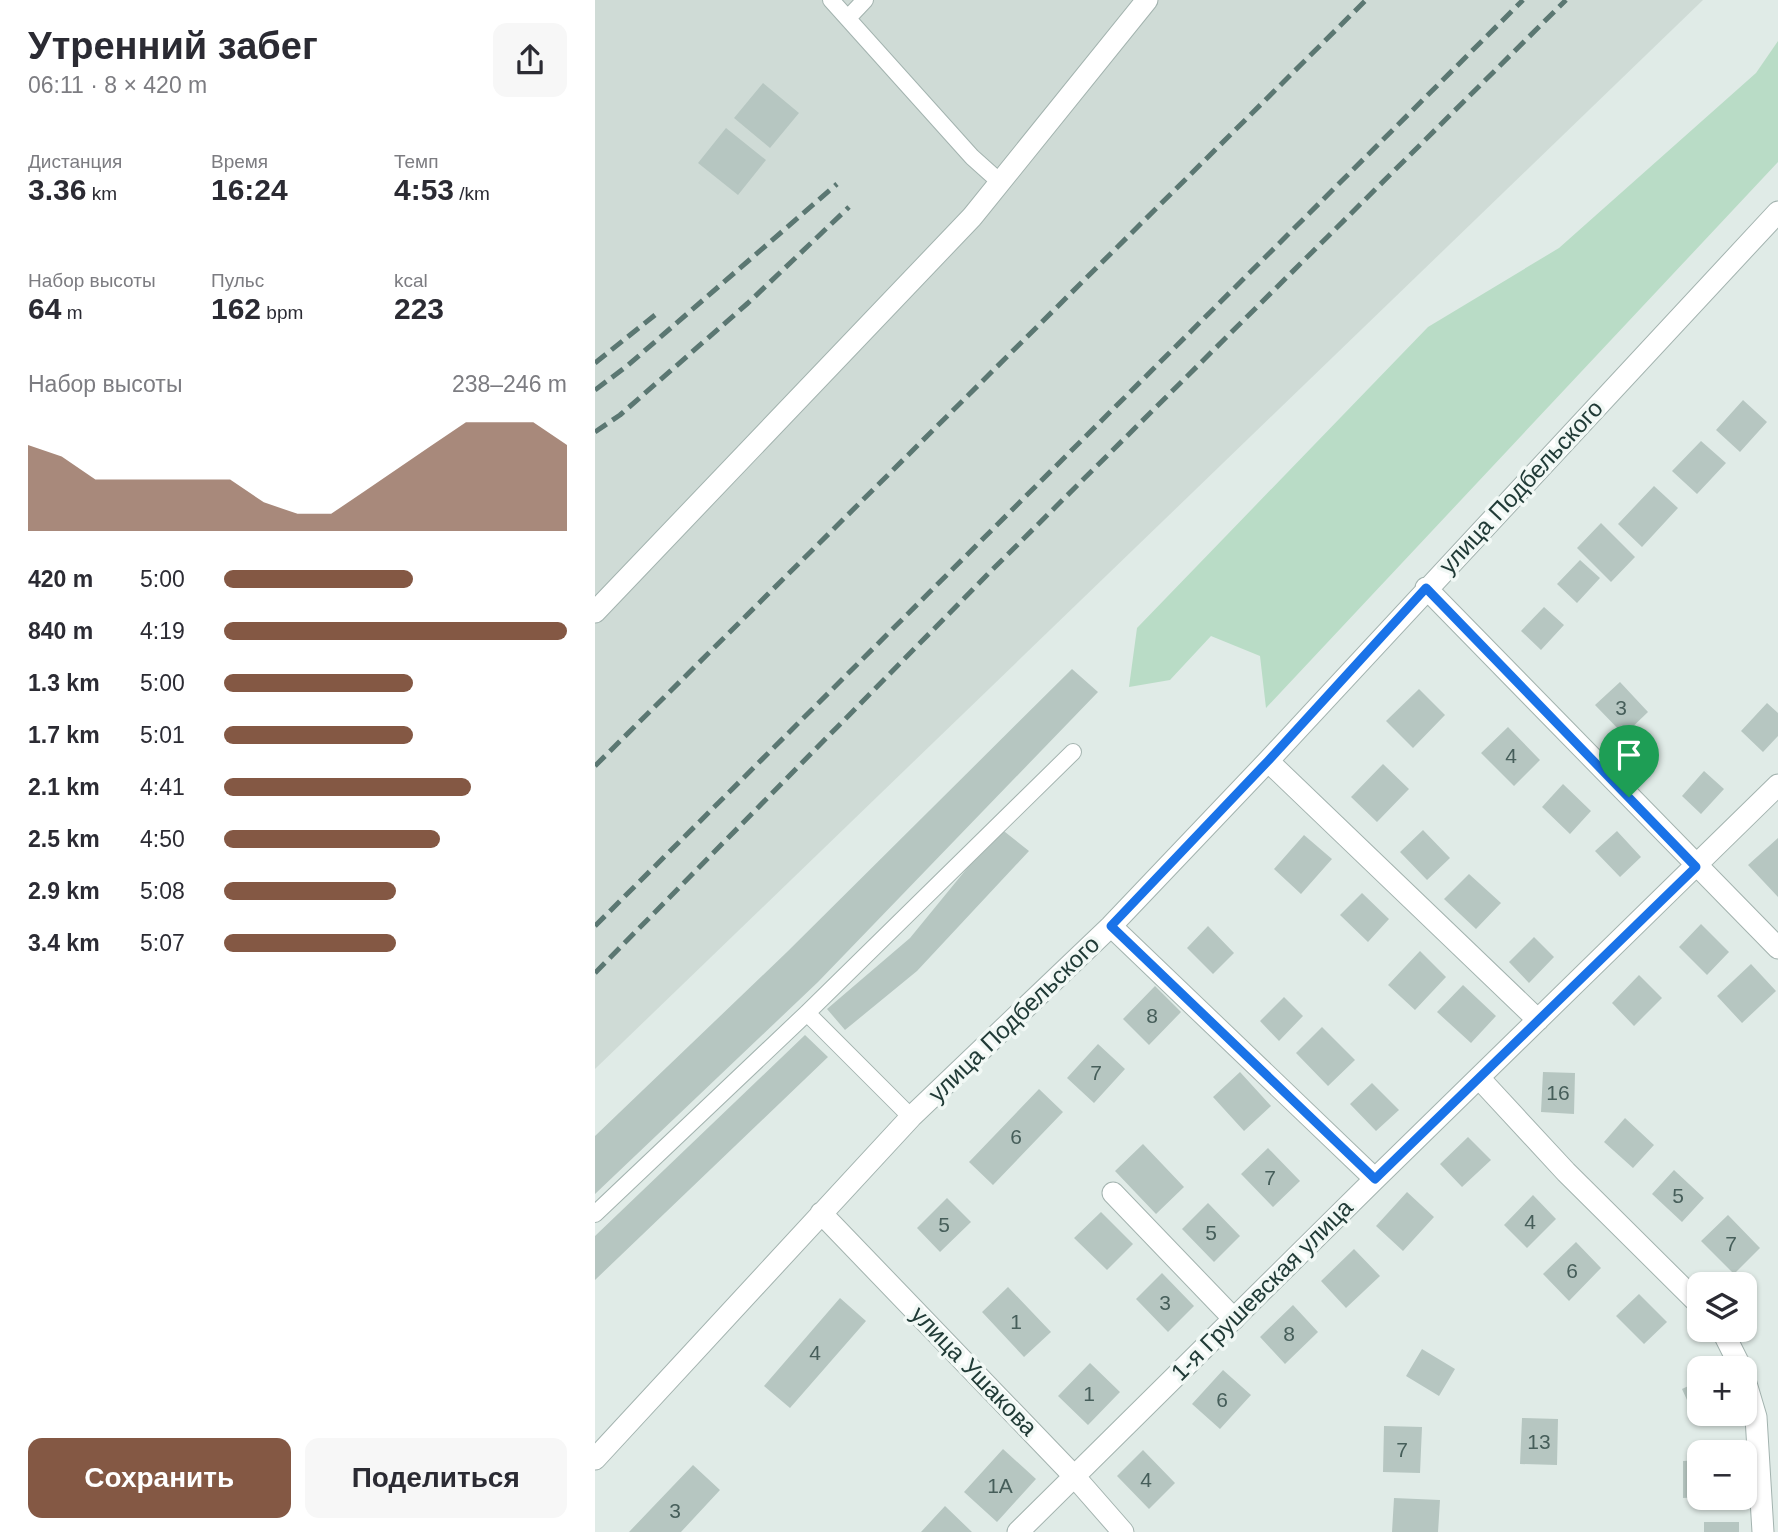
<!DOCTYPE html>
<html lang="ru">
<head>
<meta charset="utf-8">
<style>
	:root { --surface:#fff; --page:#f7f7f7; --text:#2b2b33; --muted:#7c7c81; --accent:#845844 }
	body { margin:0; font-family:Helvetica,sans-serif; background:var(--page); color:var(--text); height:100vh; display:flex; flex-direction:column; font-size:26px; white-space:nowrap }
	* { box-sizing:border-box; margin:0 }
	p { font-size:23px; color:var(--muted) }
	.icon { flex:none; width:38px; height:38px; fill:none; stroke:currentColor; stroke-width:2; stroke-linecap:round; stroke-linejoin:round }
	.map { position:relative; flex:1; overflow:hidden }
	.panel { display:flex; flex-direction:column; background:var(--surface); width:595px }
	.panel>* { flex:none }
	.controls { position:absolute; left:1092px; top:1272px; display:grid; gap:14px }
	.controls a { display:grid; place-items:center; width:70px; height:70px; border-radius:14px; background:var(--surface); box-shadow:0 2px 5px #0004; font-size:35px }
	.pin { position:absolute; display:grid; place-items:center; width:60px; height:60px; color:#fff; margin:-72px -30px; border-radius:50% 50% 50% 0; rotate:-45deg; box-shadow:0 0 7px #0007 }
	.pin .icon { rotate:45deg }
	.round { display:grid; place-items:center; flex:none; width:74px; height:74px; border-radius:14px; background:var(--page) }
	.head { display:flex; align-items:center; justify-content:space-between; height:119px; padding:0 28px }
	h1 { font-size:38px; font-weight:700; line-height:52px }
	.figures { display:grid; grid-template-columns:repeat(3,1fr); gap:10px; height:119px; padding:7px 28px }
	.figures div { display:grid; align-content:center }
	.figures b { font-size:30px; font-weight:700 }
	.figures small { font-size:19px; font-weight:400 }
	.figures p { font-size:19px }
	.chart { height:196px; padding:14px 28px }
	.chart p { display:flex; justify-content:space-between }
	.chart svg { width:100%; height:126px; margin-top:7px; fill:var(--accent); opacity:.7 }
	.button { display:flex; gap:14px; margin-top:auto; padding:14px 28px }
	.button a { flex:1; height:80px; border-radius:14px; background:var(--accent); color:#fff; font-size:28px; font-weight:700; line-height:80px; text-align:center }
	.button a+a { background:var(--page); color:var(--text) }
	ul { padding:0 28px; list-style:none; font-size:23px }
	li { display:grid; grid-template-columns:112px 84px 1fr; align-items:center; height:52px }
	li i { height:18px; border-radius:9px; background:var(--accent) }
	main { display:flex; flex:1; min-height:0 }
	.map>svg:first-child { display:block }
	.built { fill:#cfdbd6 }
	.green { fill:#b9dcc6 }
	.building { fill:#b6c6c1 }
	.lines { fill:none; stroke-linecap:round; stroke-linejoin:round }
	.lane-casing { stroke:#a3b3af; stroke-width:18 }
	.street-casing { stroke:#a3b3af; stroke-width:23 }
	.lane { stroke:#fff; stroke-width:16 }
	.street { stroke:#fff; stroke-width:21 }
	.rail { stroke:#5b7772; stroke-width:5; stroke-dasharray:14 7; stroke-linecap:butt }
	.route-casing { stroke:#fff; stroke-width:14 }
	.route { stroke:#1a73e8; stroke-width:9 }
	.labels { text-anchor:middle; stroke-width:7; stroke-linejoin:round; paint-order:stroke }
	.number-label { font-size:21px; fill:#465e5a }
	.street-label { font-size:24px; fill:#213b37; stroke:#f1f8f5 }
</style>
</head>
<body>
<main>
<section class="panel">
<div class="head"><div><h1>Утренний забег</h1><p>06:11 · 8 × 420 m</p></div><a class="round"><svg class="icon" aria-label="share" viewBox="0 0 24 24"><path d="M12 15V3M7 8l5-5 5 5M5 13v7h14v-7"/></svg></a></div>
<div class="figures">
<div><p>Дистанция</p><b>3.36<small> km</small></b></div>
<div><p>Время</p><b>16:24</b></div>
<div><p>Темп</p><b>4:53<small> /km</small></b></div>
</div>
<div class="figures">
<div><p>Набор высоты</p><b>64<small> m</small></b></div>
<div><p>Пульс</p><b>162<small> bpm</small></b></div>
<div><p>kcal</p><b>223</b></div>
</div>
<div class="chart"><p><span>Набор высоты</span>238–246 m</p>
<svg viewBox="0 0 160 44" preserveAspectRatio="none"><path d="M0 44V14L10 18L20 26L30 26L40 26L50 26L60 26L70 34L80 38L90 38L100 30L110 22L120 14L130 6L140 6L150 6L160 14V44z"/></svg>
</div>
<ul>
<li><b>420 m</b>5:00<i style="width:55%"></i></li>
<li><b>840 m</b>4:19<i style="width:100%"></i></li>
<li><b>1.3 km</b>5:00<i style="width:55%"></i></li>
<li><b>1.7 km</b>5:01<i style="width:55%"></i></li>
<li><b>2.1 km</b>4:41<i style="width:72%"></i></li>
<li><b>2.5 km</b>4:50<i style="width:63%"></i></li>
<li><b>2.9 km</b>5:08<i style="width:50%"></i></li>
<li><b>3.4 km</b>5:07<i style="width:50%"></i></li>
</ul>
<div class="button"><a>Сохранить</a><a>Поделиться</a></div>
</section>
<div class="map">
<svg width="1183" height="1532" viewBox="0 0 1183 1532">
	<rect width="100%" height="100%" fill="#e0ebe7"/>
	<path class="built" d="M 0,0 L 1108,0 L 0,1069 Z"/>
	<path class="green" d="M 1183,41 L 1183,162 L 671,708 L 665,656 L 616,636 L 575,680 L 534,687 L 542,628 L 833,327 L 964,248 L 1161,73 Z"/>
	<path class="building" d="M 168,83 L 204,113 L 175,148 L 139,118 Z
		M 131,128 L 171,160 L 143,195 L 103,163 Z
		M 1148,400 L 1172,422 L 1145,452 L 1121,430 Z
		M 1106,441 L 1131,463 L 1102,494 L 1077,471 Z
		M 1059,486 L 1083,508 L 1047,547 L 1023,524 Z
		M 1006,523 L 1040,557 L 1016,582 L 982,548 Z
		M 985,560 L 1005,578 L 982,603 L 962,584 Z
		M 949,607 L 969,625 L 946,650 L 926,631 Z
		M 477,669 L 503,692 L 223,982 L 0,1194 L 0,1136 L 192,952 Z
		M 1025,682 L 1053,712 L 1029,735 L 1000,705 Z
		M 824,689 L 850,715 L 818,748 L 791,721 Z
		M 1172,703 L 1183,713 L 1183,736 L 1168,752 L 1146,731 Z
		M 913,727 L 945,760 L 919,786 L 886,753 Z
		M 788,764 L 814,789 L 782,822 L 756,797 Z
		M 1109,771 L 1129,789 L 1106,814 L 1087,796 Z
		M 968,784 L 996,811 L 975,834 L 947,807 Z
		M 405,828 L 434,851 L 322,971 L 250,1030 L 232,1009 L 315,938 Z
		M 828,830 L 855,858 L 832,880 L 805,852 Z
		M 1022,831 L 1046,857 L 1025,877 L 1000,851 Z
		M 709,835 L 737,859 L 706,894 L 679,869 Z
		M 1183,838 L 1183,897 L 1153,865 Z
		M 874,874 L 906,903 L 881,929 L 849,899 Z
		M 767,893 L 794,919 L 773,942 L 745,915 Z
		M 1106,924 L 1134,952 L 1112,975 L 1084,947 Z
		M 613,926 L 639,953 L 618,974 L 592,948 Z
		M 939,937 L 959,957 L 934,983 L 914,962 Z
		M 825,951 L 851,977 L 820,1010 L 793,985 Z
		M 1156,964 L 1181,991 L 1147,1023 L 1122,996 Z
		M 1044,975 L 1067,998 L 1039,1026 L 1017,1003 Z
		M 868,985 L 901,1016 L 876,1043 L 842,1012 Z
		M 560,986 L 586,1012 L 554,1045 L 528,1019 Z
		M 689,997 L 708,1016 L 684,1041 L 665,1021 Z
		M 727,1027 L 760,1060 L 733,1086 L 701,1053 Z
		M 210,1035 L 233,1057 L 0,1280 L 0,1236 Z
		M 503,1044 L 530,1069 L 499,1103 L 472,1078 Z
		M 645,1072 L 676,1106 L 649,1131 L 618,1097 Z
		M 948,1072 L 980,1073 L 979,1114 L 946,1112 Z
		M 777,1083 L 804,1110 L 781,1131 L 755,1104 Z
		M 444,1089 L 468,1112 L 398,1185 L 374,1162 Z
		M 1030,1118 L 1059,1145 L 1038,1168 L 1009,1142 Z
		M 873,1137 L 896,1160 L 867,1187 L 845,1164 Z
		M 548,1144 L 589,1187 L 561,1214 L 520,1171 Z
		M 673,1148 L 705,1181 L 678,1207 L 646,1174 Z
		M 1079,1170 L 1109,1198 L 1087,1222 L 1057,1194 Z
		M 812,1192 L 839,1217 L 808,1251 L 781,1226 Z
		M 938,1195 L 961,1219 L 932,1248 L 909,1225 Z
		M 352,1198 L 376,1222 L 345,1252 L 322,1228 Z
		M 613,1203 L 645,1236 L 619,1262 L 587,1229 Z
		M 506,1212 L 538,1244 L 512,1270 L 479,1238 Z
		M 1133,1215 L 1165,1248 L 1139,1274 L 1106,1241 Z
		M 981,1242 L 1006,1268 L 974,1301 L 948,1274 Z
		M 759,1249 L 785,1276 L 751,1308 L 726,1281 Z
		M 567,1273 L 599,1306 L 573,1332 L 541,1299 Z
		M 413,1287 L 456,1332 L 429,1357 L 387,1312 Z
		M 1044,1294 L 1072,1322 L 1049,1344 L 1021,1316 Z
		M 245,1298 L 271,1321 L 195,1408 L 169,1386 Z
		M 698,1305 L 723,1332 L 690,1364 L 665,1337 Z
		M 827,1349 L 860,1369 L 844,1396 L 811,1376 Z
		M 495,1363 L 525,1392 L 493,1425 L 463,1396 Z
		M 628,1370 L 656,1395 L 625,1429 L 597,1404 Z
		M 1104,1381 L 1104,1414 L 1120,1414 L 1102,1422 L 1087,1389 Z
		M 927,1418 L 963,1419 L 962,1465 L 925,1464 Z
		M 789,1426 L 827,1427 L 825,1473 L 788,1472 Z
		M 408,1449 L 441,1479 L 402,1522 L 369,1492 Z
		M 548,1450 L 580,1483 L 554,1509 L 522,1476 Z
		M 1104,1460 L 1104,1497 L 1088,1498 L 1088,1461 Z
		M 98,1465 L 125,1490 L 86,1532 L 34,1532 Z
		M 799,1498 L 845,1500 L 843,1532 L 797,1532 Z
		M 350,1506 L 377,1532 L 326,1532 Z
		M 1109,1522 L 1144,1522 L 1144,1532 L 1109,1532 Z"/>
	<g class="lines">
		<g class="lane-casing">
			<path id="lane" d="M 236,0 L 377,157 L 406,183
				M 253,18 L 270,0
				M 212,1013 L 316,1117
				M 0,1214 L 212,1013 L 478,752"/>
		</g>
		<g class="street-casing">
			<path id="street" d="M 831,588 L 1183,948
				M 0,612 L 377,217 L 552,0
				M 673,761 L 943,1020
				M 516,926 L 780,1179
				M 884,1078 L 971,1172 L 1104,1304
				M 518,1193 L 639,1319
				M 226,1213 L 479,1476 L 528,1532
				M 1127,1330 L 1146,1368
				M 1150,1380 L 1161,1417 L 1168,1532
				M 0,1459 L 316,1117 L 516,926 L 673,761 L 1183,212
				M 423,1532 L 780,1179 L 1183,785"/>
		</g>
		<use href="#lane" class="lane"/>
		<use href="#street" class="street"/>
		<path class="rail" d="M 0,363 L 60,315
			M 0,390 L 32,366 L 242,184
			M 0,432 L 25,415 L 153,303 L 254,207
			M 0,766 L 771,0
			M 0,926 L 928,0
			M 0,973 L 393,574 L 971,0"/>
	</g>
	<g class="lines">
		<g class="route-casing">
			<path id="route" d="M 831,588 L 1101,867 L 780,1179 L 516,926 L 673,761 Z"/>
		</g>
		<use href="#route" class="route"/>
	</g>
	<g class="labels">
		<g class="number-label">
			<text x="1026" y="715">3</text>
			<text x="916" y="763">4</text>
			<text x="557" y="1023">8</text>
			<text x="501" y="1080">7</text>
			<text x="963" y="1100">16</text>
			<text x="421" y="1144">6</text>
			<text x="675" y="1185">7</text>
			<text x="1083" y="1203">5</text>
			<text x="935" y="1229">4</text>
			<text x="349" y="1232">5</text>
			<text x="616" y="1240">5</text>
			<text x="1136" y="1251">7</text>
			<text x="977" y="1278">6</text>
			<text x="570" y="1310">3</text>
			<text x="421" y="1329">1</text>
			<text x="694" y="1341">8</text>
			<text x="220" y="1360">4</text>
			<text x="494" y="1401">1</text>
			<text x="627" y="1407">6</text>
			<text x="944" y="1449">13</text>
			<text x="807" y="1457">7</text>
			<text x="551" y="1487">4</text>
			<text x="405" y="1493">1А</text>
			<text x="80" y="1518">3</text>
		</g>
		<g class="street-label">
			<text transform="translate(926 487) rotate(-47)" y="8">улица Подбельского</text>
			<text transform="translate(419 1019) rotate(-44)" y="8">улица Подбельского</text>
			<text transform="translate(667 1290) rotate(-45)" y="8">1-я Грушевская улица</text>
			<text transform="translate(379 1371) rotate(46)" y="8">улица Ушакова</text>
		</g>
	</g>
</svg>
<div class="controls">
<a><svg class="icon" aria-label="layers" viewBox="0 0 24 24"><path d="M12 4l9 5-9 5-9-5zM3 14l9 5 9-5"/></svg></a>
<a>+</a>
<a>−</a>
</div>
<div class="pin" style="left:1034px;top:797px;background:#1e9e55"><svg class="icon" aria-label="arrive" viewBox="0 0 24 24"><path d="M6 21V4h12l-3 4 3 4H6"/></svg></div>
</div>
</main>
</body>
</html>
